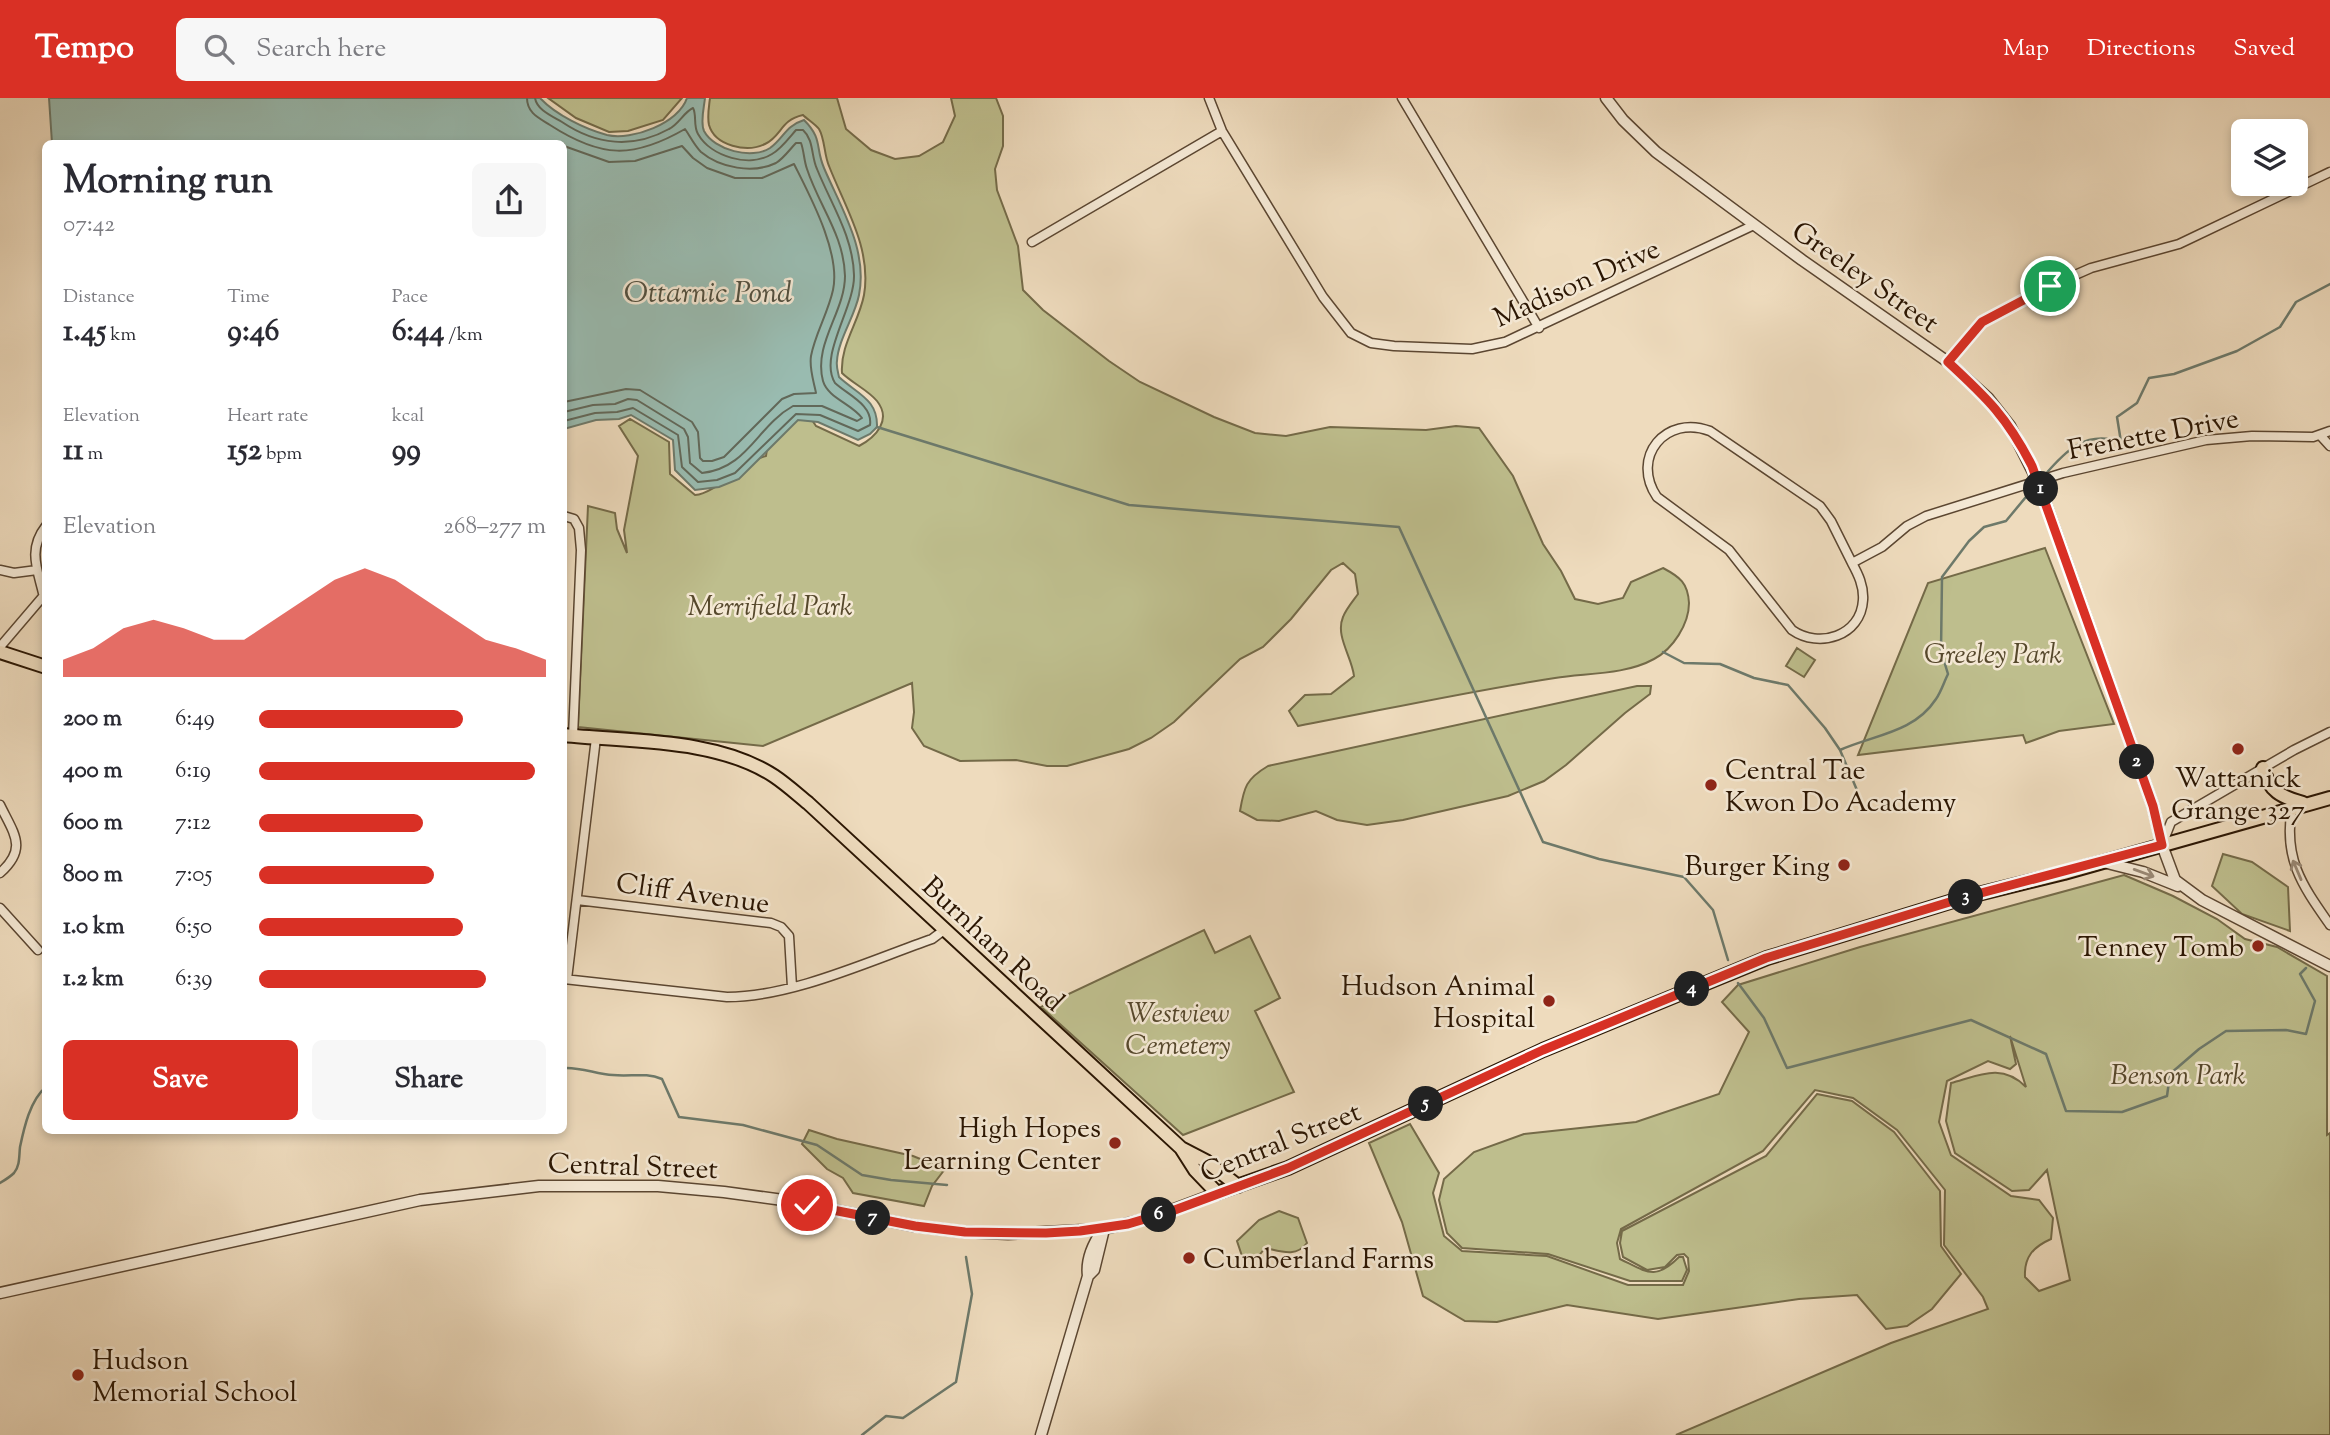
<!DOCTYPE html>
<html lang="en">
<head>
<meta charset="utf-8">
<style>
	:root { --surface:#fff; --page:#f7f7f7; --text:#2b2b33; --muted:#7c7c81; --accent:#d93025 }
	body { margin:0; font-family:"Sorts Mill Goudy",serif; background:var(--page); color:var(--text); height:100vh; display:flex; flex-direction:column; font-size:26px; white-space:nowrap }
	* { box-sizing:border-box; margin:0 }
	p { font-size:23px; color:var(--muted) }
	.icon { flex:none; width:38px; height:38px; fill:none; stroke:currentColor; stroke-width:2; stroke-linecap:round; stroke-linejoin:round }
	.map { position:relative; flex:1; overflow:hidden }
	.side { position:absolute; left:42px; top:42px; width:525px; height:994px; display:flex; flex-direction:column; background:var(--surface); border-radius:10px; box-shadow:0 4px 10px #0003 }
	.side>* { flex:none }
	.buttons { position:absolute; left:2231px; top:21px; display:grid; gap:14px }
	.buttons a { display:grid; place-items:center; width:77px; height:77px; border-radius:10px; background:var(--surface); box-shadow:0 4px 10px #0003; font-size:35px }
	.pin { position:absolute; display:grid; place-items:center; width:60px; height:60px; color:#fff; margin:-30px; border:4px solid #fff; border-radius:50%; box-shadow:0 2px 7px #0007 }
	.km { position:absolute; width:35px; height:35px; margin:-18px; border-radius:50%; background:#222; color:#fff; font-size:19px; line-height:35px; text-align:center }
	.round { display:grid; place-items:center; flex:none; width:74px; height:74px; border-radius:10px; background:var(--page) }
	.overview { display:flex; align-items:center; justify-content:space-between; height:119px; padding:0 21px }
	h1 { font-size:38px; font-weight:700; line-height:52px }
	.stats { display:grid; grid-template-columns:repeat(3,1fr); gap:10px; height:119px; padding:7px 21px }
	.stats div { display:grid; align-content:center }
	.stats b { font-size:30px; font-weight:700 }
	.stats small { font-size:19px; font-weight:400 }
	.stats p { font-size:19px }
	.chart { height:196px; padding:14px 21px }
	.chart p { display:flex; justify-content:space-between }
	.chart svg { width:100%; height:126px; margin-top:7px; fill:var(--accent); opacity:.7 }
	.cta { display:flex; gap:14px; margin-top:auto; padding:14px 21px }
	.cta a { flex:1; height:80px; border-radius:10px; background:var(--accent); color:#fff; font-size:28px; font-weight:700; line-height:80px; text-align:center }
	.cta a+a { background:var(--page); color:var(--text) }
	ul { padding:0 21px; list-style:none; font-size:23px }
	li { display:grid; grid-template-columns:112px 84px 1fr; align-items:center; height:52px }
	li i { height:18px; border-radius:9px; background:var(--accent) }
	header { display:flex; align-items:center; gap:42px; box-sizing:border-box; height:98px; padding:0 35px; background:var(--accent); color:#fff }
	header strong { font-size:33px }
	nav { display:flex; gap:38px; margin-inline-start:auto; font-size:24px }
	.search { width:490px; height:63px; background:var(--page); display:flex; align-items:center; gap:18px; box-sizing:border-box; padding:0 24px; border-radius:10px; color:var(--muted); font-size:26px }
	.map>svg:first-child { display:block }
	.green { fill:#bebe8d; stroke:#746a48; stroke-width:2; fill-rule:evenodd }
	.water { fill:#99bbb0; stroke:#6d796a; stroke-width:2 }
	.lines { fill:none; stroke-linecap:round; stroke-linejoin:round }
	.shore { stroke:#626859; stroke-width:2 }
	.stream { stroke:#6d796a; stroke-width:2.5 }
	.minor-casing { stroke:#5b4631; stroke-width:11 }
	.tertiary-casing { stroke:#5b4631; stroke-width:13 }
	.primary-casing { stroke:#2a1502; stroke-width:16 }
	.minor { stroke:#f4e8d4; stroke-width:8 }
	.tertiary { stroke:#f4e8d4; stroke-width:10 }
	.primary { stroke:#eedbbd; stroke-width:12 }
	.oneway { stroke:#998976 }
	.route-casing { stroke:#fff; stroke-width:14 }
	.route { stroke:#d93025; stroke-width:9 }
	.poi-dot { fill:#8f2418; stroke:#f4e8d4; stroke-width:2.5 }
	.labels { text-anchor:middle; stroke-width:5; stroke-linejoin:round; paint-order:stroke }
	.street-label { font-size:28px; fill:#2a1502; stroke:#f4e8d4 }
	.park-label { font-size:28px; font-style:italic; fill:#56482c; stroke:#f4e8d4 }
	.poi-label { font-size:28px; fill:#2a1502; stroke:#f4e8d4; text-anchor:end }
	.water-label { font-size:30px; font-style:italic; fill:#514f3f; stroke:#f4e8d4 }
</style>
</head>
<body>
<header>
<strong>Tempo</strong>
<div class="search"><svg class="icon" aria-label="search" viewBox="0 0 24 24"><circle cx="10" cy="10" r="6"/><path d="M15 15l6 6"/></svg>Search here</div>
<nav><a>Map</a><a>Directions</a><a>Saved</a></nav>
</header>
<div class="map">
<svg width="2330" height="1337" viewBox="0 0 2330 1337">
	<rect width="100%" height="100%" fill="#eedbbd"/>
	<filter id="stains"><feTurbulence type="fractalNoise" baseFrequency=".00286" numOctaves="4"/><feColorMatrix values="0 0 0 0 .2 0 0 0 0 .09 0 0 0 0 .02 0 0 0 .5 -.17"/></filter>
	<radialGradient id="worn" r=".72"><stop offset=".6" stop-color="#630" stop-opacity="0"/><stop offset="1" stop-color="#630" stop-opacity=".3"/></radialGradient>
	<path class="green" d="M 548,0 L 682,0 L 663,22 L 628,33 L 609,34 L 576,20 Z
		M 710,0 L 837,0 L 846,31 L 871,52 L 895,61 L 919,58 L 943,44 L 955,18 L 951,0 L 996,0 L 1003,18 L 1003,48 L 995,71 L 997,92 L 1018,148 L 1023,192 L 1043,212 L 1109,263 L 1140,284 L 1214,319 L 1255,335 L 1286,338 L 1330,329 L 1426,332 L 1456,328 L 1479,330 L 1513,378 L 1543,446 L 1561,473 L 1575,501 L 1598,506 L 1623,500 L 1631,484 L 1663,470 C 1680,479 1688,485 1689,505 C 1689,526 1673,551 1654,561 C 1625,577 1587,575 1555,580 C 1469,593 1383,612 1298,628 L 1289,613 L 1305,597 L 1331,596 L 1354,578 C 1352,559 1335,538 1343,519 C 1346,511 1353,503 1358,496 L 1355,476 L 1343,465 L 1331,472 L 1291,521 L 1263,549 L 1240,561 L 1174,624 L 1151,640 L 1129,651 L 1067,668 L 1047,668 L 1016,662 L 960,663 L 924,648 L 912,630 L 914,614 L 912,585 L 763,648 L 578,629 L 588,408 L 615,415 L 617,431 L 627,455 L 624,432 L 638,358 L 619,328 L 630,321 L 669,344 L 670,376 L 695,397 C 717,395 741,364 766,358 L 767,351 L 791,321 L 808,316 L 816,328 L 859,348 C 876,339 892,322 877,303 C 868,292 852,285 842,275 C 840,247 859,224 864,197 C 872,151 845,109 829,68 C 824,57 825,41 819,31 C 815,26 807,21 803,17 C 780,22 782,38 765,46 C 747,55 715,48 709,27 C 707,18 709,9 710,0 Z
		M 2045,450 L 2114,626 L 2059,633 L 2026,645 L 2023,637 L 1858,657 L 1928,485 Z
		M 1797,550 L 1815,562 L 1804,579 L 1786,568 Z
		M 1637,588 L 1651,588 L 1650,596 L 1625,615 L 1566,667 L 1544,683 L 1508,698 L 1403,722 L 1367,727 L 1337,722 L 1316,713 L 1279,723 L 1257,722 L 1240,713 C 1244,689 1246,681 1268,668 Z
		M 2223,756 L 2252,764 L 2288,789 L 2290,833 L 2242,816 L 2212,788 Z
		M 2124,777 L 2173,798 L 2217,821 L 2245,841 L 2277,849 L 2327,878 L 2327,1037 L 2330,1035 L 2330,1337 L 1676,1337 L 1891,1245 L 1988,1211 L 1983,1199 L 1944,1147 L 1945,1092 L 1897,1032 L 1853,1000 L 1815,992 L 1763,1053 L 1621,1131 L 1617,1145 L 1620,1161 C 1647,1174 1655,1183 1679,1159 L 1683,1159 L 1687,1172 L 1682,1183 L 1630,1183 L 1548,1156 L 1462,1150 L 1447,1135 L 1439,1102 L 1444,1081 L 1474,1054 L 1524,1036 L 1636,1024 L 1719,996 L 1749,934 L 1722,904 L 1738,887 L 1860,849 ZM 2010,938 L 2026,989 C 2002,965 1980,977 1951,985 L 1946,1023 L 1955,1055 L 2012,1093 L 2029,1092 L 2047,1072 L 2070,1182 L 2039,1193 L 2025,1179 C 2024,1159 2033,1149 2051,1141 L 2053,1120 L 2039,1102 L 2011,1098 L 1951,1057 L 1939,1024 L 1947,983 L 1988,963 L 2010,971 L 2016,966 Z
		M 1204,832 L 1215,855 L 1250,838 L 1280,900 L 1255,913 L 1294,994 L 1183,1037 L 1041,909 Z
		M 1817,996 L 1852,1003 L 1894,1034 L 1940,1093 L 1941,1148 L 1961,1176 L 1932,1211 L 1907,1228 L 1886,1231 L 1857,1197 L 1799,1201 L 1658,1221 L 1567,1207 L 1497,1224 L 1465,1223 L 1423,1198 L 1402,1124 L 1369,1045 L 1410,1026 L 1439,1075 L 1433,1095 L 1444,1138 L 1462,1153 L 1547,1158 L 1628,1187 L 1683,1187 L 1689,1173 L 1688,1160 L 1684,1156 L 1677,1157 L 1665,1169 L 1647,1172 L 1623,1159 L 1620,1145 L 1622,1133 L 1766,1058 Z
		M 809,1032 L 837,1041 L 913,1058 L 945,1071 L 932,1088 L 924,1108 L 853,1095 L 843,1080 L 827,1071 L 802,1046 Z
		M 1279,1113 L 1298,1120 L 1307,1145 C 1296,1160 1280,1153 1265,1150 L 1257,1160 L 1243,1161 L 1237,1143 L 1259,1122 Z"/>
	<path class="water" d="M 49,0 L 540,0 C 556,17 585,31 607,37 C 632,43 679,25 687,0 L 705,0 C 704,10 700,24 704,33 C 714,52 752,62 770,50 C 784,40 785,28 804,22 C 823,41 815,49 824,70 C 841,110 868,152 859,197 C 855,218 838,242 837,263 C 836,268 838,274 839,279 C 857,296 878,301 877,329 L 870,336 L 858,342 L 818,324 L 798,322 L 739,381 L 719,389 L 695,392 L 675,372 L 673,342 L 631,317 L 619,321 L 596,322 L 564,331 L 564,46 L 52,45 Z"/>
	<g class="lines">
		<path class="shore" d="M 527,0 C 527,15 539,20 550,27 C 601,60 633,61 685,31 C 690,38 694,47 701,54 C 720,70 753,76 776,65 C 784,60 790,51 796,45 L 801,45 C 804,53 804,63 807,71 C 819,108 844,137 845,178 C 845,214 813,246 823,283 C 828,300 852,306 862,320 L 857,323 L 822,308 L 793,308 C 757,328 748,370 702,375 L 690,365 L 688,339 L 684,331 L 637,302 L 628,301 L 615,306 L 593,307 L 564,314
			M 535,0 C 537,12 552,18 562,24 C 596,47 633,51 669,31 C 679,26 684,14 693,10 C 697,17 693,28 698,36 C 711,59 750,70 772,56 C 781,51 789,40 796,32 L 803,32 C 814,42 811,58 817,71 C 831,106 853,138 854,177 C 855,209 818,258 835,285 C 848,297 873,307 870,327 L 858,333 L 820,317 L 796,316 L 735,375 L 717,382 L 698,384 L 682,369 L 678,337 L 633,310 L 617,314 L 595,315 L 564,323
			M 564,48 L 609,64 L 635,63 L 682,48 L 693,60 L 707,70 L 735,80 L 762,80 L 794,66 C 810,98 841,155 833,192 C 828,215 815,236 811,258 C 809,271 814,284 816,295 L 794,296 L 782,301 L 724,359 L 712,363 L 703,363 L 700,360 L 698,334 L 692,324 L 640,292 L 626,291 L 564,304"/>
		<path class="stream" d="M 877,329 L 1129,407 L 1399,429 L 1543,744 L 1599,761 L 1684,779 L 1713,812 L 1728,862
			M 2044,378 C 2066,352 2086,332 2121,344 L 2117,319 L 2137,305 L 2149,280 L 2174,276 L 2237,253 L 2280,229 L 2296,204 L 2330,186
			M 1663,554 L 1684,565 L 1720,566 L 1754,580 L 1788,587 L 1825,630 L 1840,652 L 1862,704
			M 1840,652 C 1873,637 1914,635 1936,601 C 1941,594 1944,584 1948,576 L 1941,553 L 1942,479 L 1969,443 L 1984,429 L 2006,423 L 2035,388
			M 1738,885 L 1764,920 L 1787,970 L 1971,922 L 2046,956 L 2066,1013 L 2122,1014 L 2167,998 L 2170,976 L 2199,951 L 2226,933 L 2286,932 L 2306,936 L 2315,903 L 2300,876 L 2306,870
			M 564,970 C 581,969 596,976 613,977 C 631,979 645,974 662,981 L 679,1019 L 743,1027 L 817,1047 L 862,1077 L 891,1082 L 947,1087
			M 0,1085 C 5,1082 10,1079 14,1075 C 20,1068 19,1058 20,1049 C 24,1030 30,1002 46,989
			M 862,1337 L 886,1318 L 903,1320 L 956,1284 L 972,1196 L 966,1159"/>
		<g class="minor-casing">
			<path id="minor" d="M 1209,0 L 1222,33 L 1323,199 L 1351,235 L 1371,245 L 1394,248 L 1472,251 L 1505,244 L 1754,127
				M 1402,0 L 1539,230
				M 1032,144 L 1222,33
				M 1948,264 L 1982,224 L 2050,188 L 2091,170 L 2179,146 L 2330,74
				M 2320,337 L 2330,348
				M 564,418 L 574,421 L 579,430 L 581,452 L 573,638
				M 1852,465 L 1831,423 L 1820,408 L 1710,333 C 1666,316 1630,359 1657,399 L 1729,452 L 1792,532 C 1819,551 1861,538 1863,502 C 1864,488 1858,476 1852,465 L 1882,449 L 1907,428 L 1926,418 L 2063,375 L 2206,342 L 2252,338 L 2313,339 L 2330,333
				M 0,472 L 14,475 L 37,472
				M 43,495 C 37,470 28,451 46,428
				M 0,549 L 46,495
				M 0,707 C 14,736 28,750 0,775
				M 2292,709 C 2283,761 2302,787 2330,827
				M 2162,747 L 2171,724 L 2294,652 L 2330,634
				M 577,802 L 771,825 L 781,829 L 789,838 L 792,889
				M 0,810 L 38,852
				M 564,881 L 727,899 C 792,899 869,863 932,841 L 944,832
				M 567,881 L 596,640"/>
		</g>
		<g class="tertiary-casing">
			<path id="tertiary" d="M 1606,0 L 1623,22 L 1656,54 L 1802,162 L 1948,264 L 1988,300 L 2010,328 L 2038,384 L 2153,708 L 2162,747 L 2175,782 L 2202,802 L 2330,868
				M 2103,764 L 2143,774 L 2178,788
				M 1088,1178 C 1086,1163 1093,1146 1102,1133
				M 0,1195 L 420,1102 L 539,1088 L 658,1088 L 724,1094 L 783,1102 L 914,1128 L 965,1134 L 1008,1136 L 1104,1131 L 1150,1120 L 1217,1095
				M 1041,1337 L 1088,1178 L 1094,1172 L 1104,1131"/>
		</g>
		<g class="primary-casing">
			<path id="primary" d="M 0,554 L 46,569
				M 564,637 C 630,644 716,640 774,678 C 786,686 797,696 808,705 L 1181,1050 L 1195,1072 L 1217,1095 L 1288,1070 L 1543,952 L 1767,860 L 1966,799 L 2064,775 L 2330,700
				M 2263,670 C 2269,693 2281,699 2303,705
				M 1181,1050 L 1206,1063 L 1238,1088"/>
		</g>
		<use href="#minor" class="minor"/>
		<use href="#tertiary" class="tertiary"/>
		<use href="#primary" class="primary"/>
	</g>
	<defs><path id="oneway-shaft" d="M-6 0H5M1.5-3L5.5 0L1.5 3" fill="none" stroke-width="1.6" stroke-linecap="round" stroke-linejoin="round" transform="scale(1.75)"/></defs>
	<g class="oneway">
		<use href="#oneway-shaft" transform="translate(2297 772) rotate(-113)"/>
		<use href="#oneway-shaft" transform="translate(2144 775) rotate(20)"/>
	</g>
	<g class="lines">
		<g class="route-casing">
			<path id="route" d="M 807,1107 L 915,1128 L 965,1134 L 1046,1135 L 1080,1133 L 1128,1126 L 1172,1113 L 1288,1070 L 1543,952 L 1766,860 L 1966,799 L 2162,747 L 2153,708 L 2032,368 C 2007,319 1987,300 1948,264 L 1982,224 L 2050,188"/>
		</g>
		<use href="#route" class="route"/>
	</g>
	<g class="poi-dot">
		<circle cx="2238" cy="651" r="7"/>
		<circle cx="1711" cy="687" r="7"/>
		<circle cx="1844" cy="767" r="7"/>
		<circle cx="2258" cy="848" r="7"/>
		<circle cx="1549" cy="903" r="7"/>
		<circle cx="1115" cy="1045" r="7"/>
		<circle cx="1189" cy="1160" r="7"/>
		<circle cx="78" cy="1277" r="7"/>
	</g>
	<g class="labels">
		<g class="street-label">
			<text transform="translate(1866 178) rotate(35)" y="10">Greeley Street</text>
			<text transform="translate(1576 184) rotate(-24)" y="10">Madison Drive</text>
			<text transform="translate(2153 335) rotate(-11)" y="10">Frenette Drive</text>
			<text transform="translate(693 794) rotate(8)" y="10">Cliff Avenue</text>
			<text transform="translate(994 845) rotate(43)" y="10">Burnham Road</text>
			<text transform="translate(1280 1043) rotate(-22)" y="10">Central Street</text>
			<text transform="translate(633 1067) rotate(2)" y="10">Central Street</text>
		</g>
		<g class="park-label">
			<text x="770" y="517">Merrifield Park</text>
			<text x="1993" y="565">Greeley Park</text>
			<text x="1178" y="924">Westview<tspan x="1178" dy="32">Cemetery</tspan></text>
			<text x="2178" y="986">Benson Park</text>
		</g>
		<g class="poi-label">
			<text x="1725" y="681" text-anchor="start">Central Tae<tspan x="1725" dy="32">Kwon Do Academy</tspan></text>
			<text x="2238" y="689" text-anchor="middle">Wattanick<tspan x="2238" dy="32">Grange 327</tspan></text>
			<text x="1830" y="777">Burger King</text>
			<text x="2244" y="858">Tenney Tomb</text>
			<text x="1535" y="897">Hudson Animal<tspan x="1535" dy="32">Hospital</tspan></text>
			<text x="1101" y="1039">High Hopes<tspan x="1101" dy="32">Learning Center</tspan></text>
			<text x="1203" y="1170" text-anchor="start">Cumberland Farms</text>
			<text x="92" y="1271" text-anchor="start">Hudson<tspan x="92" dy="32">Memorial School</tspan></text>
		</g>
		<g class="water-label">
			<text x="708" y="204">Ottarnic Pond</text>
		</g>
	</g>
	<rect width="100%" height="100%" filter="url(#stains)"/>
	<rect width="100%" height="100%" fill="url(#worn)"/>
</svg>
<div class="buttons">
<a><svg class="icon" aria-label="layers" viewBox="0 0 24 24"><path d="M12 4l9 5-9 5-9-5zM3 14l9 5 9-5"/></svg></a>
</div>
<div class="pin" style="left:2050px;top:188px;background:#1e9e55"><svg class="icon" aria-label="arrive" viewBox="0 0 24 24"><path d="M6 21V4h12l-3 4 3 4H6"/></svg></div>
<div class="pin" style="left:807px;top:1107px;background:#d93025"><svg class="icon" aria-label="check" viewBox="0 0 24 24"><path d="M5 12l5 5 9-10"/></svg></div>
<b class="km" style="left:2041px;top:391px">1</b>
<b class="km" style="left:2137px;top:664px">2</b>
<b class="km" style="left:1966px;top:799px">3</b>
<b class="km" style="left:1692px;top:891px">4</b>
<b class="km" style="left:1426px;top:1006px">5</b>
<b class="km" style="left:1159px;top:1117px">6</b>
<b class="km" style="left:873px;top:1120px">7</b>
<section class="side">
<div class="overview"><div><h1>Morning run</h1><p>07:42</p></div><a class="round"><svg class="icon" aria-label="share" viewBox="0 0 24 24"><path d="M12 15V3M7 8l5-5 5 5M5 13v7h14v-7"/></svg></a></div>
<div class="stats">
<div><p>Distance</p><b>1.45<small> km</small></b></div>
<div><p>Time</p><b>9:46</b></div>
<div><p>Pace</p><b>6:44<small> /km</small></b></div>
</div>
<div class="stats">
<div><p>Elevation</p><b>11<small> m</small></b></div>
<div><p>Heart rate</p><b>152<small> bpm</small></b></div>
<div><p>kcal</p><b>99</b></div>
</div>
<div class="chart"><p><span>Elevation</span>268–277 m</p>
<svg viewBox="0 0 160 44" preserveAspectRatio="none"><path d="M0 44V38L10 34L20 27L30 24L40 27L50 31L60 31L70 24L80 17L90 10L100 6L110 10L120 17L130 24L140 31L150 34L160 38V44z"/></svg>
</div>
<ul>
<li><b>200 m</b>6:49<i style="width:71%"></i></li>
<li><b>400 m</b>6:19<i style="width:96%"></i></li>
<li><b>600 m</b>7:12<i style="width:57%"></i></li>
<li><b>800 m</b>7:05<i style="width:61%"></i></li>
<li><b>1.0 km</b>6:50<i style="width:71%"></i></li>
<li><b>1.2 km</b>6:39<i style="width:79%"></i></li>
</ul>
<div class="cta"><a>Save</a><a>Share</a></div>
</section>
</div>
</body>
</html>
